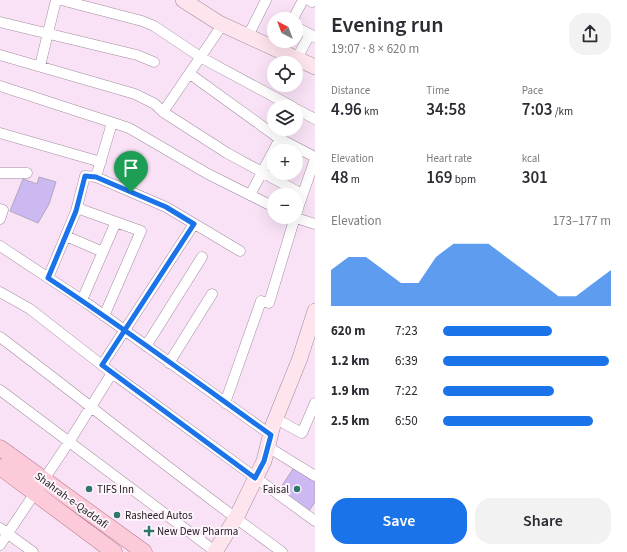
<!DOCTYPE html>
<html lang="en">
<head>
<meta charset="utf-8">
<style>
	:root { --surface:#fff; --page:#f2f2f3; --text:#2b2b33; --muted:#7c7c81; --accent:#1a73e8 }
	body { margin:0; font-family:"Source Sans 3",sans-serif; background:var(--page); color:var(--text); height:100vh; display:flex; flex-direction:column; font-size:15px; white-space:nowrap }
	* { box-sizing:border-box; margin:0 }
	p { font-size:13px; color:var(--muted) }
	.icon { flex:none; width:22px; height:22px; fill:none; stroke:currentColor; stroke-width:2; stroke-linecap:round; stroke-linejoin:round }
	.map { position:relative; flex:1; overflow:hidden }
	.sheet { display:flex; flex-direction:column; background:var(--surface); width:312px }
	.sheet>* { flex:none }
	.needle { width:26px; rotate:319deg }
	.controls { position:absolute; left:267px; top:12px; display:grid; gap:8px }
	.controls a { display:grid; place-items:center; width:36px; height:36px; border-radius:50%; background:var(--surface); box-shadow:0 4px 16px #0002; font-size:20px }
	.pin { position:absolute; display:grid; place-items:center; width:34px; height:34px; color:#fff; margin:-41px -17px; border-radius:50% 50% 50% 0; rotate:-45deg; box-shadow:0 0 4px #0007 }
	.pin .icon { rotate:45deg }
	.round { display:grid; place-items:center; flex:none; width:42px; height:42px; border-radius:16px; background:var(--page) }
	.headline { display:flex; align-items:center; justify-content:space-between; height:68px; padding:0 16px }
	h1 { font-size:22px; font-weight:600; line-height:30px }
	.stats { display:grid; grid-template-columns:repeat(3,1fr); gap:6px; height:68px; padding:4px 16px }
	.stats div { display:grid; align-content:center }
	.stats b { font-size:17px; font-weight:600 }
	.stats small { font-size:11px; font-weight:400 }
	.stats p { font-size:11px }
	.chart { height:112px; padding:8px 16px }
	.chart p { display:flex; justify-content:space-between }
	.chart svg { width:100%; height:72px; margin-top:4px; fill:var(--accent); opacity:.7 }
	.button { display:flex; gap:8px; margin-top:auto; padding:8px 16px }
	.button a { flex:1; height:46px; border-radius:16px; background:var(--accent); color:#fff; font-size:16px; font-weight:600; line-height:46px; text-align:center }
	.button a+a { background:var(--page); color:var(--text) }
	ul { padding:0 16px; list-style:none; font-size:13px }
	li { display:grid; grid-template-columns:64px 48px 1fr; align-items:center; height:30px }
	li i { height:10px; border-radius:5px; background:var(--accent) }
	main { display:flex; flex:1; min-height:0 }
	.map>svg:first-child { display:block }
	.building { fill:#ccb9f1; stroke:#aea6bf }
	.lines { fill:none; stroke-linecap:round; stroke-linejoin:round }
	.street-casing { stroke:#a18c9f; stroke-width:11 }
	.secondary-casing { stroke:#a18c9f; stroke-width:16 }
	.primary-casing { stroke:#b0778a; stroke-width:17 }
	.street { stroke:#fff; stroke-width:10 }
	.secondary { stroke:#fee4ec; stroke-width:15 }
	.primary { stroke:#fccad9; stroke-width:16 }
	.route-casing { stroke:#fff; stroke-width:8 }
	.route { stroke:#1a73e8; stroke-width:5 }
	.poi-dot { fill:#307569; stroke:#fdf4fc; stroke-width:1.5 }
	.labels { text-anchor:middle; stroke-width:4; stroke-linejoin:round; paint-order:stroke }
	.poi-label { font-size:11px; fill:#282027; stroke:#fdf4fc; text-anchor:start }
	.street-label { font-size:11px; fill:#282027; stroke:#fdf4fc }
</style>
</head>
<body>
<main>
<div class="map">
<svg width="315" height="552" viewBox="0 0 315 552">
	<rect width="100%" height="100%" fill="#f9e2f6"/>
	<path class="building" d="M 39,177 L 56,182 L 49,204 L 38,223 L 10,211 L 23,179 L 37,184 Z
		M 295,466 L 315,480 L 315,502 L 309,511 L 279,490 Z"/>
	<g class="lines">
		<g class="street-casing">
			<path id="street" d="M 61,0 L 142,21 L 154,26 L 202,58 L 293,107
				M 309,0 L 312,2 L 313,0
				M 293,19 L 303,0
				M 0,22 L 137,55 L 154,62
				M 296,27 L 315,37
				M 248,36 L 266,0
				M 0,55 L 135,94 L 155,104 L 163,112 L 227,153 L 302,194
				M 297,58 L 310,34
				M 40,66 L 56,0
				M 190,74 L 280,139 L 315,157
				M 0,86 L 129,128 L 208,174 L 274,207
				M 296,109 L 315,119
				M 163,112 L 223,24
				M 0,133 L 101,162
				M 0,173 L 27,173
				M 96,177 L 166,207 L 240,251
				M 250,195 L 285,129
				M 77,208 L 141,231 L 104,316
				M 0,209 L 3,210 L 0,219
				M 296,214 L 315,159
				M 293,217 L 315,224
				M 66,236 L 103,252
				M 0,246 L 88,304 L 271,435
				M 48,278 L 76,211 L 85,176 L 96,177 L 112,123
				M 0,292 L 30,309 L 112,373 L 315,521
				M 82,300 L 116,222
				M 0,337 C 94,408 186,483 282,552
				M 146,346 L 202,257
				M 169,363 L 212,294
				M 102,365 L 194,224
				M 0,390 L 216,552
				M 225,403 L 261,301 L 269,303 L 295,217
				M 276,419 L 302,433 L 315,403
				M 268,447 L 315,476
				M 0,528 L 33,552
				M 0,545 L 69,442 L 112,373"/>
		</g>
		<g class="secondary-casing">
			<path id="secondary" d="M 183,0 L 219,23 L 315,67
				M 215,552 L 237,516 L 264,461 L 273,425 L 300,358 L 315,311"/>
		</g>
		<g class="primary-casing">
			<path id="primary" d="M 0,448 L 144,552
				M 0,467 L 114,552"/>
		</g>
		<use href="#street" class="street"/>
		<use href="#secondary" class="secondary"/>
		<use href="#primary" class="primary"/>
	</g>
	<g class="lines">
		<g class="route-casing">
			<path id="route" d="M 131,192 L 166,207 L 194,224 L 102,365 L 255,478 L 264,461 L 271,435 C 197,382 124,328 48,278 L 76,211 L 85,176 L 96,177 L 131,192"/>
		</g>
		<use href="#route" class="route"/>
	</g>
	<g class="poi-dot">
		<circle cx="89" cy="489" r="4"/>
		<circle cx="297" cy="489" r="4"/>
		<circle cx="117" cy="515" r="4"/>
		<path d="M147 525h4v4h4v4h-4v4h-4v-4h-4v-4h4z"/>
	</g>
	<g class="labels">
		<g class="poi-label">
			<text x="97" y="493">TIFS Inn</text>
			<text x="289" y="493" text-anchor="end">Faisal</text>
			<text x="125" y="519">Rasheed Autos</text>
			<text x="157" y="535">New Dew Pharma</text>
		</g>
		<g class="street-label">
			<text transform="translate(72 500) rotate(36)" y="4">Shahrah-e-Qaddafi</text>
		</g>
	</g>
</svg>
<div class="controls">
<a><svg class="needle" viewBox="-14 -14 28 28"><path d="M0-13l5 13h-10z" fill="#e53935"/><path d="M0 13l5-13h-10z" fill="#7c7c81"/></svg></a>
<a><svg class="icon" aria-label="locate" viewBox="0 0 24 24"><circle cx="12" cy="12" r="6"/><path d="M12 2v4M12 18v4M2 12h4M18 12h4"/></svg></a>
<a><svg class="icon" aria-label="layers" viewBox="0 0 24 24"><path d="M12 4l9 5-9 5-9-5zM3 14l9 5 9-5"/></svg></a>
<a>+</a>
<a>−</a>
</div>
<div class="pin" style="left:131px;top:192px;background:#1e9e55"><svg class="icon" aria-label="arrive" viewBox="0 0 24 24"><path d="M6 21V4h12l-3 4 3 4H6"/></svg></div>
</div>
<section class="sheet">
<div class="headline"><div><h1>Evening run</h1><p>19:07 · 8 × 620 m</p></div><a class="round"><svg class="icon" aria-label="share" viewBox="0 0 24 24"><path d="M12 15V3M7 8l5-5 5 5M5 13v7h14v-7"/></svg></a></div>
<div class="stats">
<div><p>Distance</p><b>4.96<small> km</small></b></div>
<div><p>Time</p><b>34:58</b></div>
<div><p>Pace</p><b>7:03<small> /km</small></b></div>
</div>
<div class="stats">
<div><p>Elevation</p><b>48<small> m</small></b></div>
<div><p>Heart rate</p><b>169<small> bpm</small></b></div>
<div><p>kcal</p><b>301</b></div>
</div>
<div class="chart"><p><span>Elevation</span>173–177 m</p>
<svg viewBox="0 0 160 44" preserveAspectRatio="none"><path d="M0 44V22L10 14L20 14L30 22L40 30L50 30L60 14L70 6L80 6L90 6L100 14L110 22L120 30L130 38L140 38L150 30L160 22V44z"/></svg>
</div>
<ul>
<li><b>620 m</b>7:23<i style="width:65%"></i></li>
<li><b>1.2 km</b>6:39<i style="width:99%"></i></li>
<li><b>1.9 km</b>7:22<i style="width:66%"></i></li>
<li><b>2.5 km</b>6:50<i style="width:89%"></i></li>
</ul>
<div class="button"><a>Save</a><a>Share</a></div>
</section>
</main>
</body>
</html>
